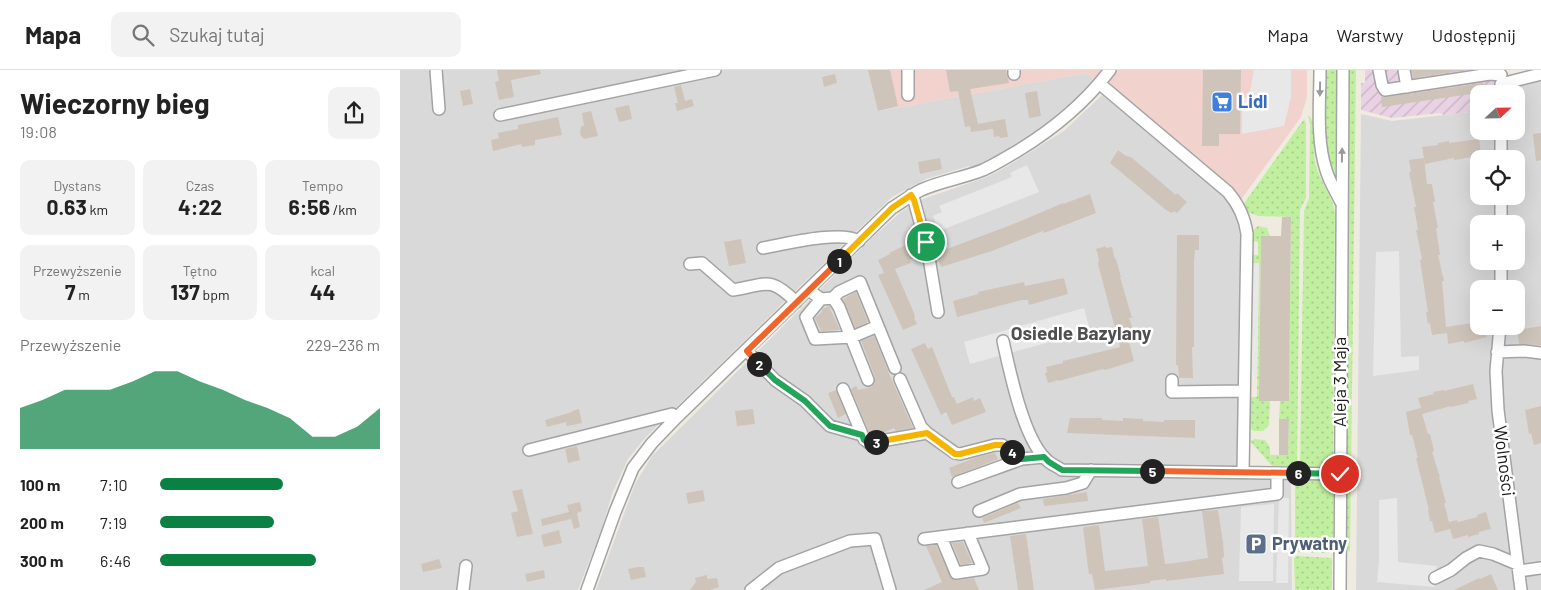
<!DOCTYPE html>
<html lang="pl">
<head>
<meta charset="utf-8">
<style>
	:root { --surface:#fff; --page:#f2f2f2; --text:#222; --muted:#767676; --line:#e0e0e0; --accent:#0b8043 }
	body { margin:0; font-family:Barlow,sans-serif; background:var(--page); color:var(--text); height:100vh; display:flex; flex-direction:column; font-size:19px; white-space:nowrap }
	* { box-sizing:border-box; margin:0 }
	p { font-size:16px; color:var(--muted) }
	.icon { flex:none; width:28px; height:28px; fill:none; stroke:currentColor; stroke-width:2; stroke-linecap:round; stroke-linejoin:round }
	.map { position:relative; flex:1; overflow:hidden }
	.details { display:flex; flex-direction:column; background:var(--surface); width:400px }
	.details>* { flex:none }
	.needle { width:32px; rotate:68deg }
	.controls { position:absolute; left:1070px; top:15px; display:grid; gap:10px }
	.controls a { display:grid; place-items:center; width:55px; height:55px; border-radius:10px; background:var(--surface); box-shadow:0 5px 20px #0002; font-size:25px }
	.pin { position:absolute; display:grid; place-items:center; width:42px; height:42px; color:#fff; margin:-21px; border:2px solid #fff; border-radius:50%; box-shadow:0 1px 5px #0007 }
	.km { position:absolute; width:25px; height:25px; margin:-12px; border-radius:50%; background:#222; color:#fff; font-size:14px; line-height:25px; text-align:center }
	.round { display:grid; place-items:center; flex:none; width:52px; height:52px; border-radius:10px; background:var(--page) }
	.headline { display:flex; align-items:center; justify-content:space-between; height:85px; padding:0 20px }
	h1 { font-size:28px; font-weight:700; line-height:38px }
	.stats { display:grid; grid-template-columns:repeat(3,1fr); gap:8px; height:85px; padding:5px 20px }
	.stats div { display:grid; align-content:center; border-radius:10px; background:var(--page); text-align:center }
	.stats b { font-size:21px; font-weight:700 }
	.stats small { font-size:14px; font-weight:400 }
	.stats p { font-size:14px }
	.chart { height:140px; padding:10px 20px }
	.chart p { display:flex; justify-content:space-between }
	.chart svg { width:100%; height:90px; margin-top:5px; fill:var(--accent); opacity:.7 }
	ul { padding:0 20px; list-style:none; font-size:16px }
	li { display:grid; grid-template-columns:80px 60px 1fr; align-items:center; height:38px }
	li i { height:12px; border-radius:6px; background:var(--accent) }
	header { display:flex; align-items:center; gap:30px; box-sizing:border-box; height:70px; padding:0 25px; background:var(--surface); border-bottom:1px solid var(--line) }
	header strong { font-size:24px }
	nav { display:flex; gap:28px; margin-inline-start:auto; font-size:18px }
	.search { width:350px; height:45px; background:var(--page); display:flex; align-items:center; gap:12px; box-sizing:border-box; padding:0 18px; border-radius:10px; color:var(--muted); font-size:19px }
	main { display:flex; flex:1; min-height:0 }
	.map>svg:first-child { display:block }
	.residential { fill:#dad9d9; fill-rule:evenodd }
	.commercial { fill:#f2d2cd }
	.industrial { fill:url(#industrial-furrows) }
	.grass { fill:url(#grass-dots) }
	.parking { fill:#e8e8e8 }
	.building { fill:#cfc4b9 }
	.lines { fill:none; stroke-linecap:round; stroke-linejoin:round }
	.minor-casing { stroke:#a3a3a3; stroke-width:14 }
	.minor { stroke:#fff; stroke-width:11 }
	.oneway { fill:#999 }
	.split-1-casing { stroke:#fff; stroke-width:10 }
	.split-2-casing { stroke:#fff; stroke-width:10 }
	.split-3-casing { stroke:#fff; stroke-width:10 }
	.split-4-casing { stroke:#fff; stroke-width:10 }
	.split-5-casing { stroke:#fff; stroke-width:10 }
	.split-6-casing { stroke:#fff; stroke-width:10 }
	.split-7-casing { stroke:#fff; stroke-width:10 }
	.split-1 { stroke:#f5b400; stroke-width:6 }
	.split-2 { stroke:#f0652b; stroke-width:6 }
	.split-3 { stroke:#22a559; stroke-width:6 }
	.split-4 { stroke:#f5b400; stroke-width:6 }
	.split-5 { stroke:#22a559; stroke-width:6 }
	.split-6 { stroke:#f0652b; stroke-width:6 }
	.split-7 { stroke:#22a559; stroke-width:6 }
	.labels { text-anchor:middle; stroke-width:5; stroke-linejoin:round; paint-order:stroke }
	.shop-label { font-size:18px; font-weight:bold; fill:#366cbe; stroke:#fff; text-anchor:start }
	.street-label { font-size:18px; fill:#1c1c1c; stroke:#fff }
	.service-label { font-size:18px; font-weight:bold; fill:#4e5e75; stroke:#fff; text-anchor:start }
	.neighbourhood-label { font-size:19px; font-weight:bold; fill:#4f4f4f; stroke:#fff }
</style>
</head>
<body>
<header>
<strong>Mapa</strong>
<div class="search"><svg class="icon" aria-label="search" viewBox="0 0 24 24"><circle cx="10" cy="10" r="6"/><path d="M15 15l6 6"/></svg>Szukaj tutaj</div>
<nav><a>Mapa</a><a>Warstwy</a><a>Udostępnij</a></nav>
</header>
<main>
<section class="details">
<div class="headline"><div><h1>Wieczorny bieg</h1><p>19:08</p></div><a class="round"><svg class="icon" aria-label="share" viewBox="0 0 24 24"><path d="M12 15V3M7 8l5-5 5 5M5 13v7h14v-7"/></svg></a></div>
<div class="stats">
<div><p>Dystans</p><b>0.63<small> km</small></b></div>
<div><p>Czas</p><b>4:22</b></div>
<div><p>Tempo</p><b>6:56<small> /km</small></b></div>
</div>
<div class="stats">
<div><p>Przewyższenie</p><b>7<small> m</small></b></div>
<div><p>Tętno</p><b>137<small> bpm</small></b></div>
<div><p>kcal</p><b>44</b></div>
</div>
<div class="chart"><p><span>Przewyższenie</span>229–236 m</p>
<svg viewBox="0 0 160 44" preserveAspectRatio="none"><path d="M0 44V24L10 20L20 15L30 15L40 15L50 11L60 6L70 6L80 11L90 15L100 20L110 24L120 29L130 38L140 38L150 33L160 24V44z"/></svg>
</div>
<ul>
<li><b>100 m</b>7:10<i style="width:56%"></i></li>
<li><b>200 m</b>7:19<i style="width:52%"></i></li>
<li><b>300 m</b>6:46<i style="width:71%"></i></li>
</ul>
</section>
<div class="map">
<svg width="1141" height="520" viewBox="0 0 1141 520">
	<defs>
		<pattern id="industrial-furrows" width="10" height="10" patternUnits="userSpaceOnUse" patternTransform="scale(1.25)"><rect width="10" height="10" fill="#e9d2e3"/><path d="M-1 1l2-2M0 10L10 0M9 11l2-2" fill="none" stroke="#c7b4c2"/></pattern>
		<pattern id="grass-dots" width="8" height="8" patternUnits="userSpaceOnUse" patternTransform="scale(1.25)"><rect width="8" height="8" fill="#c1efa0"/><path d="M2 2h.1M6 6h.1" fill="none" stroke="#a5cc89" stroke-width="1.8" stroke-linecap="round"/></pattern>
	</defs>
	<rect width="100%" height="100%" fill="#efebe1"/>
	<path class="residential" d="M 0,0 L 469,0 L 478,41 L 686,3 L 694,9 L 690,17 L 654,51 L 595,89 L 570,99 L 569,96 L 526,109 L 492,127 L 264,349 L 245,368 L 228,389 L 212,424 L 202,458 L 178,520 L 0,520 Z
		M 1141,9 L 1141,520 L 956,520 L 961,44 L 992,51 L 1079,41 L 1079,61 L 1116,61 L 1116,24 L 1094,24 L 1094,16 ZM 1079,89 L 1116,89 L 1116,126 L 1079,126 ZM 1079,154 L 1116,154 L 1116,191 L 1079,191 ZM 1079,219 L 1116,219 L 1116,256 L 1079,256 Z
		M 702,25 L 825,126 L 836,143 L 842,163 L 839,408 L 891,409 L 892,520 L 196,520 L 235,414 L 252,386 L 473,167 L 501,142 L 520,130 L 584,108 L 597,102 L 616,91 L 665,60 Z"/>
	<path class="commercial" d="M 468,0 L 907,0 L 907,27 L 901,47 L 840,131 L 698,8 L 694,9 L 686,3 L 478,41 Z"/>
	<path class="industrial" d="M 965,0 L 1094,0 L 1094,24 L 1079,24 L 1079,41 L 1044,45 L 1040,43 L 992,48 L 961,40 L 961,13 L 965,13 Z"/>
	<path class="grass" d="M 926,0 L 937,0 L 935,107 L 933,107 C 920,81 926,30 926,0 Z
		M 950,0 L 956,0 L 950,481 L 944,482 L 947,40 Z
		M 908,45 C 920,55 912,77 915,91 C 918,110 933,125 935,143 L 933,389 L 927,398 L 900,400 L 904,141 L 909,128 L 910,54 Z
		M 904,49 L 906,54 L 906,128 L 900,140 L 897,395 L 895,396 L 872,396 L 850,371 L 855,369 L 865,370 L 870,377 L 870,385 L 888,385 L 889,349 L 879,349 L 880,331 L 889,330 L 891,147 L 858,146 L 845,141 L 843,135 Z
		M 858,156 L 867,158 L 870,166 L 861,166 L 860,283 L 870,331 L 869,355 L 863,361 L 854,361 L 849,358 L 849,327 L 857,327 L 859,193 L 851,193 L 852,185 L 858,185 L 858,172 L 853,171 L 851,162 Z
		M 895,409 L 923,409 L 931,414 L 933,420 L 933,481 L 928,483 L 895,482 Z
		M 896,486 L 932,488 L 932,520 L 895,520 L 894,488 Z"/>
	<path class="parking" d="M 854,0 L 891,0 L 891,27 L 884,56 L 842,64 L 842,28 L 849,27 Z
		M 627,95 L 639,122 L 539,161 L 533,146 L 542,142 L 539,136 L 612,107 L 610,103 Z
		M 999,181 L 1001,287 L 1019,286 L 1019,300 L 973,306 L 976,182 Z
		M 851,193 L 859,193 L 857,305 L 850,305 Z
		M 684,238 L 690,261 L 570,294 L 564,272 Z
		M 879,428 L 889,428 L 888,513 L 876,513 Z
		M 997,428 L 998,492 L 1037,496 L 1034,517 L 977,512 L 979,491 L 979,430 Z
		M 874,434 L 873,511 L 839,511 L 841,437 Z"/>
	<path class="building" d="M 97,0 L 140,0 L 141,4 L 111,10 L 114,27 L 99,30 L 95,12 L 99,11 Z
		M 468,0 L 490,0 L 498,36 L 478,41 Z
		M 546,0 L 606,0 L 609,13 L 570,19 L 578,54 L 605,49 L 608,67 L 600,68 L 599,66 L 594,67 L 593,59 L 571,62 L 570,56 L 565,57 L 558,21 L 550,22 Z
		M 803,0 L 841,0 L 840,64 L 819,64 L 819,76 L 802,76 Z
		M 1012,0 L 1066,0 L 1013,8 Z
		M 435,4 L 437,13 L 424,17 L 422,7 Z
		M 1083,13 L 1084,22 L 982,37 L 981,27 L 986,27 Z
		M 281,15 L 285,31 L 292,29 L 294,36 L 277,41 L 275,33 L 278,33 L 274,17 Z
		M 70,19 L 73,34 L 63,36 L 60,21 Z
		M 637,21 L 641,46 L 629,48 L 625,23 Z
		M 229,35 L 232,49 L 219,52 L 215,38 Z
		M 191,41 L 198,66 L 184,69 L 181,66 L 180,63 L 181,56 L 184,56 L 182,43 Z
		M 158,47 L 162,65 L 135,70 L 135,75 L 122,77 L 121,74 L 93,81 L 91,70 L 99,68 L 98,63 L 118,59 L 118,55 Z
		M 1141,63 L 1141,90 L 1136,91 L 1133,64 Z
		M 1079,69 L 1081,84 L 1072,86 L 1073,87 L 1054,90 L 1054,88 L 1025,94 L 1024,88 L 1027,114 L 1032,114 L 1035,132 L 1033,132 L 1038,158 L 1036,158 L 1040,185 L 1038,185 L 1044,211 L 1042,211 L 1046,257 L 1079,252 L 1079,256 L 1085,256 L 1087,267 L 1064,273 L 1064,271 L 1048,274 L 1047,263 L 1032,265 L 1030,253 L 1028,254 L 1026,242 L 1028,242 L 1020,190 L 1022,189 L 1016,160 L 1018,160 L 1014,137 L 1016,137 L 1009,102 L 1011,102 L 1009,90 L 1024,88 L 1022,77 L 1038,75 L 1038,73 L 1049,71 L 1049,73 Z
		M 718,80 L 726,86 L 731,87 L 776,125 L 777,123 L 787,132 L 777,143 L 774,141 L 772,143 L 766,140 L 710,93 Z
		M 540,88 L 542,99 L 520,104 L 518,92 Z
		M 690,124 L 696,143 L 644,163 L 643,161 L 592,181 L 541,197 L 536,183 L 611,155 L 663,133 L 663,134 Z
		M 882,147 L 891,147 L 889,331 L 859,331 L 861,166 L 881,166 Z
		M 777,165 L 799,165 L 799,180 L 795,180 L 794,191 L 794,277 L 792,277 L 793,308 L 779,308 L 778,295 L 776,295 Z
		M 341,169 L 346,193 L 329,196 L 324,172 Z
		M 514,171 L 521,185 L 510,190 L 511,193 L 495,199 L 514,243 L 515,247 L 514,248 L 517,254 L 503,260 L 478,205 L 484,203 L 478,190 L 490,184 L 489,183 Z
		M 705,176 L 706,178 L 712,177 L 715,189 L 716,189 L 721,207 L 720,207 L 732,248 L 729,248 L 733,259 L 726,261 L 734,291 L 709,299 L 704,300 L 703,299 L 659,311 L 658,310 L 648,313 L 645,303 L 647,303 L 646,297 L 663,293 L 663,291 L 720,277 L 698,194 L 699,189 L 696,179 Z
		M 664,208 L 668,224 L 629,235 L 628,230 L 622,230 L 557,247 L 553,231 L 578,224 L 578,222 L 624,212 L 625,216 Z
		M 456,222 L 468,252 L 455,258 L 443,229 Z
		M 429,236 L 440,260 L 421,261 L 415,248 L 422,242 L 422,239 Z
		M 1141,256 L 1141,275 L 1119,274 L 1117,260 Z
		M 474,266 L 488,301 L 513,358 L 496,361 L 494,358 L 483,363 L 470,364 L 451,319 L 456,316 L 458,320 L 471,317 L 475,313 L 475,307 L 461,271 Z
		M 525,273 L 528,279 L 532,277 L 552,327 L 554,327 L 557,334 L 573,327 L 574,331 L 580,328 L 586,342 L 552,355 L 546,342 L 541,345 L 511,279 Z
		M 1073,314 L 1077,329 L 1068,331 L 1069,333 L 1051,337 L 1051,336 L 1022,344 L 1028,364 L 1030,364 L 1034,381 L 1032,382 L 1040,407 L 1039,407 L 1046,433 L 1044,433 L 1049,452 L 1057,450 L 1058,452 L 1078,447 L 1077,445 L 1086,442 L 1091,459 L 1079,462 L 1079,464 L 1068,467 L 1068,465 L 1053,469 L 1050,459 L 1035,463 L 1032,451 L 1030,451 L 1028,440 L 1029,440 L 1016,388 L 1018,388 L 1012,365 L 1010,365 L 1006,342 L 1021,338 L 1018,328 L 1034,324 L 1033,322 L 1044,320 L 1044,321 Z
		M 436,320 L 446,344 L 438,348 L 428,323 Z
		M 1141,336 L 1141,373 L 1134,375 L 1131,363 L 1129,364 L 1125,340 Z
		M 179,339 L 182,353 L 167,356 L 166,352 L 147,357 L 145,350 L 172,342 L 172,341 Z
		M 353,339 L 355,354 L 337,356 L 335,341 Z
		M 670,348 L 702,348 L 702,350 L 723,351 L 723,348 L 743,349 L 743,351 L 764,352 L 764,350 L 795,350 L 795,368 L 667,363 Z
		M 879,349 L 889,349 L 888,385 L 879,385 Z
		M 177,376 L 180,390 L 168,393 L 165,379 Z
		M 595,383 L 598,389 L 552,407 L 549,398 L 577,387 Z
		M 122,419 L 133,464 L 117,467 L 111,443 L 118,441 L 112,421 Z
		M 303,420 L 305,431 L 288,434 L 286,423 Z
		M 687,422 L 688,431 L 644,436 L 643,429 Z
		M 180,432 L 182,441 L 177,443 L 180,457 L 174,459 L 171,449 L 142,456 L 141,449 L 169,442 L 167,435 Z
		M 618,433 L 621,438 L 584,453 L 582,448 Z
		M 818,440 L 823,472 L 824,487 L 822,488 L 824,504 L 766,511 L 766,509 L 750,511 L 750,513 L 695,520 L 692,504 L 689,504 L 688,498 L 683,457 L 699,455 L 705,501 L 731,498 L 748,496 L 742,449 L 758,447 L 765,494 L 775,493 L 808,488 L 802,441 Z
		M 159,460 L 162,473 L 144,477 L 141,465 Z
		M 626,464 L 634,520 L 618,520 L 610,466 Z
		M 563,472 L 572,493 L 561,495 L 552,473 Z
		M 536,475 L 551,508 L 557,510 L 574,508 L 579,520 L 524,520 L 542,512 L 526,476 Z
		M 39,489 L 42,498 L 23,502 L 21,494 Z
		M 238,497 L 244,497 L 246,507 L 231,510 L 228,499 Z
		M 144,500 L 145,508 L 127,512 L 125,504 Z
		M 1091,504 L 1098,520 L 1054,520 L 1079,508 L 1080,509 Z
		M 307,505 L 307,509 L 317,508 L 319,517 L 310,520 L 290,520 L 296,512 L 295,508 Z"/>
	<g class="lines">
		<g class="minor-casing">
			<path id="minor" d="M 36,0 L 39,39
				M 614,0 L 614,4
				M 920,0 C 920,33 916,69 926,100 C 929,111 936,122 941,132
				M 979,0 L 982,15 L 985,20 L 1090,4 L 1101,5
				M 1004,0 L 1007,17
				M 700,14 L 828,122 C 839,135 845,148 847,164 L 843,402
				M 1101,14 L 1141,4
				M 508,25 L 508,0
				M 100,45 L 315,0
				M 1101,61 L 1101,89
				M 511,125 L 514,130 L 528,182 L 538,242
				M 1101,154 L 1101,126
				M 363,178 C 385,174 441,160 459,171
				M 290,194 L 302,193 L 333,220 C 366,215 369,205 396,232
				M 1101,219 L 1101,191
				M 409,220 L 421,229 L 433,228 L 439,237 L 468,310
				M 433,228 L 439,222 L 460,212 L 495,298
				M 421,229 L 406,247 L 415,269 L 452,267 L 478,256
				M 1100,256 L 1096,301 L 1098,340 L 1121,520
				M 603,271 C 610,302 624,373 649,392 C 653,395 658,397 662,400 L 939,404
				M 347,281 L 375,310 L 405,331 L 430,356 L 462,365
				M 1097,282 L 1124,281 L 1141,283
				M 500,309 L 521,357 L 527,363
				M 772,310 L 772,322 L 844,321
				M 443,319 L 464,369 L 469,373 L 527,363 L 555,383 L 560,384 L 595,375 L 602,375 L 622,389 L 644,387
				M 129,380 L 272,344 L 276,348
				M 558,412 L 622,389
				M 579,441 L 620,424 L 666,418 L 683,413 L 691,400
				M 541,467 L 556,503 L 583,499 L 568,463
				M 524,469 L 877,424 L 877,403
				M 1119,501 L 1141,498
				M 1035,508 L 1051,500 L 1066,488 L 1079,481 L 1093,484 L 1117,494
				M 63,520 L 66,496
				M 187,520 L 215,442 L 233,398 L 252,373 L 276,348 L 492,138 C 502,132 511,125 521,120 C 541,111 563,108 583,100 C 596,94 607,87 619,80 C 655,58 685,33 710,0
				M 351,520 L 379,498 L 450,471 L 475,469 L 490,520
				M 940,520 L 943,0"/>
		</g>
		<use href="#minor" class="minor"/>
	</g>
	<defs><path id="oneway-solid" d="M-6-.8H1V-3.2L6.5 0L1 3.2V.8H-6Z" transform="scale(1.25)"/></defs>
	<g class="oneway">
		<use href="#oneway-solid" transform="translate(920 19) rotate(91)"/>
		<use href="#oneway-solid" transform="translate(942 85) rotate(-89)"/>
	</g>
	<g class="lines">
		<g class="split-1-casing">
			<path id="split-1" d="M 439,191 L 492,138 L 511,125 L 514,130 L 526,172"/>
		</g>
		<g class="split-2-casing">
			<path id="split-2" d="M 359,294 L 347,281 L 439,191"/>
		</g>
		<g class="split-3-casing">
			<path id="split-3" d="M 359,294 L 375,310 L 405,331 L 430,356 L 462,365 L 464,370 L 469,373 L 476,372"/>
		</g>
		<g class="split-4-casing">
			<path id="split-4" d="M 476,372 L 527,363 L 555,384 L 560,384 L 595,375 L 602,375 L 612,382"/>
		</g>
		<g class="split-5-casing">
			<path id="split-5" d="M 612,382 L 622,389 L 644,387 L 649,392 L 662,400 L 752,401"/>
		</g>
		<g class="split-6-casing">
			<path id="split-6" d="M 752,401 L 898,403"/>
		</g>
		<g class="split-7-casing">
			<path id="split-7" d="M 898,403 L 940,404"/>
		</g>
		<use href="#split-1" class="split-1"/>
		<use href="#split-2" class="split-2"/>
		<use href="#split-3" class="split-3"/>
		<use href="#split-4" class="split-4"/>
		<use href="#split-5" class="split-5"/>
		<use href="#split-6" class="split-6"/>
		<use href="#split-7" class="split-7"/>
	</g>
	<defs>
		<g id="supermarket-square" transform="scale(1.125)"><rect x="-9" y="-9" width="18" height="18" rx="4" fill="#3f7fe0" stroke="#fff"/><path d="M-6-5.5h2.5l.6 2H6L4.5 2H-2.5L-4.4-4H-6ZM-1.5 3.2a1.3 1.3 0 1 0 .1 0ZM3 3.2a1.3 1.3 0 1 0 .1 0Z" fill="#fff"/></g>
		<g id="parking-square" transform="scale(1.125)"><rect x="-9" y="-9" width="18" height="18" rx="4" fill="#5c6f8a" stroke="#fff"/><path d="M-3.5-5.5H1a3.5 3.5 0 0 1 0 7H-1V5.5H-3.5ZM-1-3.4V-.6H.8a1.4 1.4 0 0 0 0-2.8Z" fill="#fff"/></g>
	</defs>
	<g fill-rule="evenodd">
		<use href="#supermarket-square" x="822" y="32"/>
		<use href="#parking-square" x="856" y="474"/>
	</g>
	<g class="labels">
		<g class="shop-label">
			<text x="838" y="38">Lidl</text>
		</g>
		<g class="street-label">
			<text transform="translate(940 312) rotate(-90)" y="6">Aleja 3 Maja</text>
			<text transform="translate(1104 391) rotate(83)" y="6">Wolności</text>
		</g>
		<g class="service-label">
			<text x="872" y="480">Prywatny</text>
		</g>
		<g class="neighbourhood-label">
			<text x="681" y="270">Osiedle Bazylany</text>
		</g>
	</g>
</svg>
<div class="controls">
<a><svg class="needle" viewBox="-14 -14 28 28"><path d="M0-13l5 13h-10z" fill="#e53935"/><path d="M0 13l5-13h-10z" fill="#767676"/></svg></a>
<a><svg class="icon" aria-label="locate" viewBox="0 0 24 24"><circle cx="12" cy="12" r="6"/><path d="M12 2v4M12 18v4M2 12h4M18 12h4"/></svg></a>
<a>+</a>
<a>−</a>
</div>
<div class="pin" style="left:526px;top:172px;background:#1e9e55"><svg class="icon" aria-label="arrive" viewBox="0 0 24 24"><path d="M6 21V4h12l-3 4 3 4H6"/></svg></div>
<div class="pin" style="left:940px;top:404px;background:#d93025"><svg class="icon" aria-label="check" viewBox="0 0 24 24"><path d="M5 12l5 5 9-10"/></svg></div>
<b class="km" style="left:439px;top:191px">1</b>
<b class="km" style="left:359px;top:294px">2</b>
<b class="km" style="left:476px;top:372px">3</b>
<b class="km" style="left:612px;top:382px">4</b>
<b class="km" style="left:752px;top:401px">5</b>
<b class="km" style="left:898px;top:403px">6</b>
</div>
</main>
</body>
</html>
